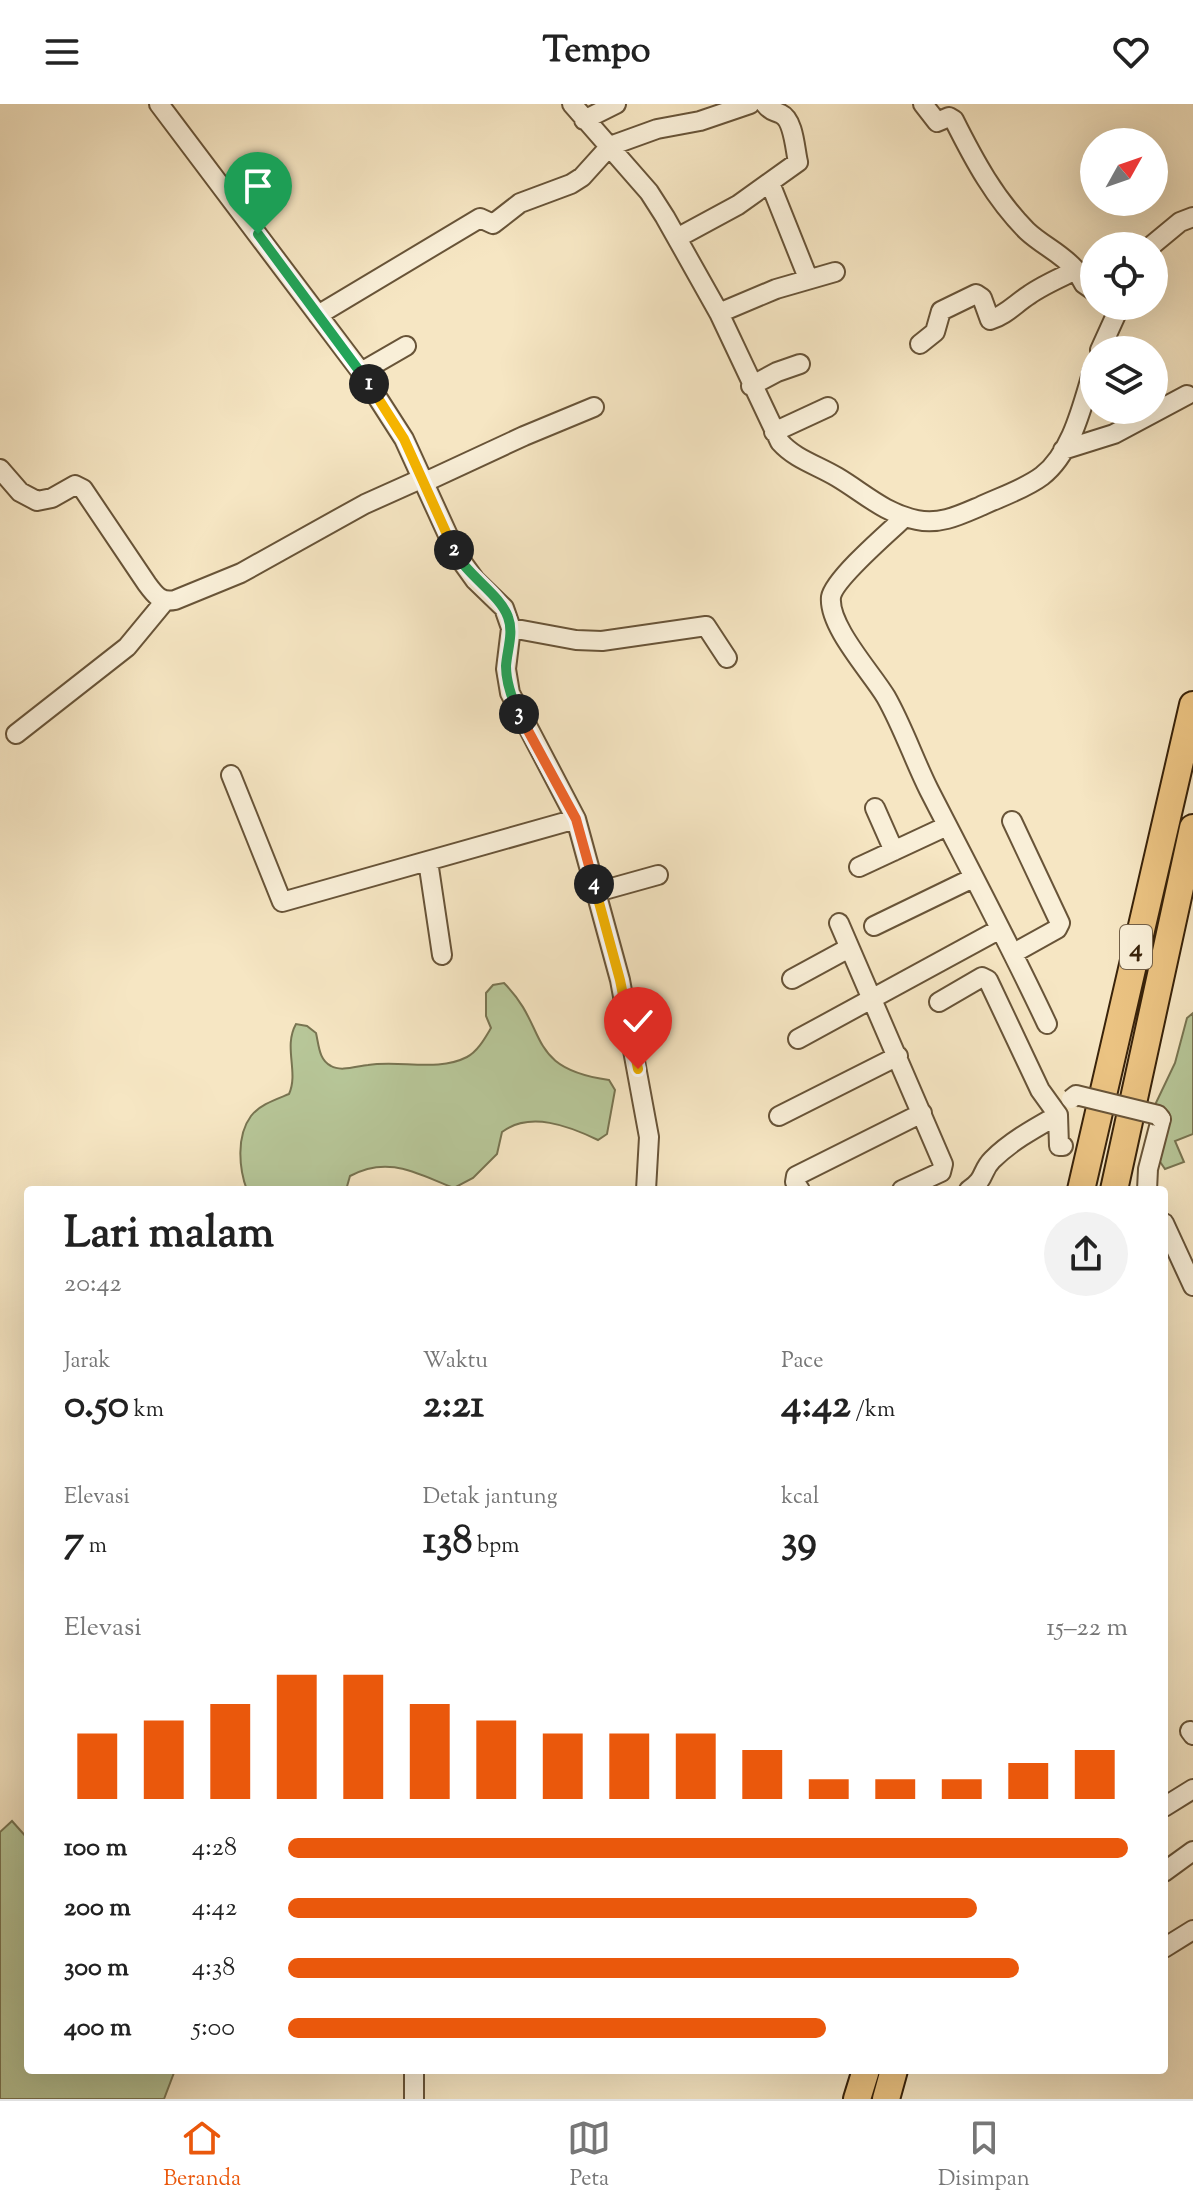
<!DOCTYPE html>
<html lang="id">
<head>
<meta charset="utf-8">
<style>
	:root { --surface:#fff; --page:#f2f2f2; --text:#222; --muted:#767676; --line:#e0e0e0; --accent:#ea580c }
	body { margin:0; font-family:"Sorts Mill Goudy",serif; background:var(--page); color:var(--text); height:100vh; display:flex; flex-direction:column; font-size:30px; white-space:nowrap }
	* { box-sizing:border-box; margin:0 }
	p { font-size:26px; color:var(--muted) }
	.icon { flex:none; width:44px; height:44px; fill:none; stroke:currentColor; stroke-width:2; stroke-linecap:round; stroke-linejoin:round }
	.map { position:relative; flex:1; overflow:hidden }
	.sheet { position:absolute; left:24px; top:1082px; width:1144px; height:888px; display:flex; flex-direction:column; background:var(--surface); border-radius:8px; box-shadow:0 8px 32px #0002 }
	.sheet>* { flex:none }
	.needle { width:52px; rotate:50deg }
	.buttons { position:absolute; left:1080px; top:24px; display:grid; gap:16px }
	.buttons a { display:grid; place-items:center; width:88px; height:88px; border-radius:50%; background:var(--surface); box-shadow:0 8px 32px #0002; font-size:40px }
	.pin { position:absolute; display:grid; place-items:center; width:68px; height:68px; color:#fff; margin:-82px -34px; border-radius:50% 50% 50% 0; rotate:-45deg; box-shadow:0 0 8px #0007 }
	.pin .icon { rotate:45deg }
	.km { position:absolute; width:40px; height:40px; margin:-20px; border-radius:50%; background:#222; color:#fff; font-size:22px; line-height:40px; text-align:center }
	.round { display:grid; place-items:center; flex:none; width:84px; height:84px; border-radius:42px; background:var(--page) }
	.headline { display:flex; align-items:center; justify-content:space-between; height:136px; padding:0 40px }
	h1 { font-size:44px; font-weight:800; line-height:60px }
	.figures { display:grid; grid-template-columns:repeat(3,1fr); gap:12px; height:136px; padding:8px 40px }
	.figures div { display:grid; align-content:center }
	.figures b { font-size:40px; font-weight:800 }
	.figures small { font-size:22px; font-weight:400 }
	.figures p { font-size:22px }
	.chart { height:224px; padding:16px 40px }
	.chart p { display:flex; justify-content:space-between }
	.chart svg { width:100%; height:144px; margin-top:8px; stroke:var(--accent); stroke-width:6 }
	ul { padding:0 40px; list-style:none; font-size:26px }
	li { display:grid; grid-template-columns:128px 96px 1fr; align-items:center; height:60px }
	li i { height:20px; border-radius:10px; background:var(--accent) }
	header { display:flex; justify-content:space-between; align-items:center; height:104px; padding:0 40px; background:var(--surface); font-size:36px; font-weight:800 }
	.dock { display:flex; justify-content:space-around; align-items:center; height:112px; border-top:2px solid var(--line); background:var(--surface); font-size:22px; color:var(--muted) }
	.dock a { display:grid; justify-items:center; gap:4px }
	.dock .active { color:var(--accent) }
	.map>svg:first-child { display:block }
	.green { fill:#b7c698; stroke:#787451; stroke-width:2 }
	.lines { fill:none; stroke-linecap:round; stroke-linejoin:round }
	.minor-casing { stroke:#685438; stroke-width:22 }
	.highway-casing { stroke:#39230a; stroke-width:30 }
	.minor { stroke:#f9efd8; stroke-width:18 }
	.highway { stroke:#ebc382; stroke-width:26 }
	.minor-bridge-casing { stroke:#685438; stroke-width:22; stroke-linecap:butt }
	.minor-bridge { stroke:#f9efd8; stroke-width:18 }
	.split-1-casing { stroke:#fff; stroke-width:16 }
	.split-2-casing { stroke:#fff; stroke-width:16 }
	.split-3-casing { stroke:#fff; stroke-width:16 }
	.split-4-casing { stroke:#fff; stroke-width:16 }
	.split-5-casing { stroke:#fff; stroke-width:16 }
	.split-1 { stroke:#22a559; stroke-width:10 }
	.split-2 { stroke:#f5b400; stroke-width:10 }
	.split-3 { stroke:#22a559; stroke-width:10 }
	.split-4 { stroke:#f0652b; stroke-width:10 }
	.split-5 { stroke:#f5b400; stroke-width:10 }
	.labels { text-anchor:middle; stroke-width:8; stroke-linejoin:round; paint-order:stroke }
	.shield { fill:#f9efd8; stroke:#736048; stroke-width:2 }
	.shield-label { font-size:26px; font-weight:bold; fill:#39230a }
</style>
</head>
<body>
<header><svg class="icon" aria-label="menu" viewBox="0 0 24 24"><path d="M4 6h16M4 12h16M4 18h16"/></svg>Tempo<svg class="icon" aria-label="heart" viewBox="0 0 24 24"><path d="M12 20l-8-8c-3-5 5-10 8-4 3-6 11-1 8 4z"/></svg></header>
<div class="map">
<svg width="1193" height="1995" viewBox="0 0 1193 1995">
	<rect width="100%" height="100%" fill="#f6e6c3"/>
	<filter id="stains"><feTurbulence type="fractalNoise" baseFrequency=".0025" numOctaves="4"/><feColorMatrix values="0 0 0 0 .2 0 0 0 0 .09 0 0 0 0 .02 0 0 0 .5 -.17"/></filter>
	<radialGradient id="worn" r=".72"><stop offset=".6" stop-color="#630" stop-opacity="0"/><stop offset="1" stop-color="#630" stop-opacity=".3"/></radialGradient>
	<path class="green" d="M 504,879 C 550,925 524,964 609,976 L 615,986 L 607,1030 L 598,1036 C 569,1022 530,1007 502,1028 L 497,1050 L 473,1074 L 454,1084 C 417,1070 389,1051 350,1072 L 346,1086 L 247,1086 C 239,1065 236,1032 251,1012 C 259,1001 277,995 289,990 C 299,968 283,943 296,920 L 307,922 L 316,929 C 319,942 319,956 331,962 C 341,968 357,962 368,961 C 400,956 438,968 467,953 C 478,947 485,934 491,924 L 486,912 L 486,889 L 493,881 Z
		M 1193,909 L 1193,1030 L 1175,1037 L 1184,1058 L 1165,1065 L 1156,1052 L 1154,1003 L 1175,959 L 1187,914 Z
		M 12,1717 L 28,1735 L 28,1966 L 175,1966 L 164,1995 L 0,1995 L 0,1728 Z"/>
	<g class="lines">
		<g class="minor-casing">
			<path id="minor" d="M 159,0 L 361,268 L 404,335 L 457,451 L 475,476 L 504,504 L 511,524 L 506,565 L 510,589 L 576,715 L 620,876 L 649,1033 L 646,1086
				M 572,0 L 649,88 L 665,113 L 719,209 L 780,338 C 795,355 817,361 837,373 C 864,389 884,409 917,416 C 940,421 960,411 981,402 C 1000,393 1025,385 1042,372 C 1073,348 1083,298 1094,263
				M 923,0 L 937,18 L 949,13 L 954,16 C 974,56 995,95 1027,127 C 1043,142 1060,148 1076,166
				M 584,16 L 616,0
				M 770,79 L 808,174
				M 677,134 L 738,101 L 798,58 C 795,46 794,16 781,10 C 773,6 771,8 765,0
				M 1151,142 L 1180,118 L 1193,113
				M 719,209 L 776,185 L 835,168
				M 318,211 L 480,114 L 493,120 L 520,99 L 571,80 L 582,73 L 610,42 L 657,25 L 700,17 L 750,0
				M 920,240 L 935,228 L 941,207 L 976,190 L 982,194 L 990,216 C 1006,211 1015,200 1029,191 C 1043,181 1060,174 1076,166 L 1084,180 L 1094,187
				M 1100,246 L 1120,202
				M 361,268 L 406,242
				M 751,282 L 777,268 L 800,260
				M 774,328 L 828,303
				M 1063,346 L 1114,330 L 1187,291
				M 0,365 L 20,388 L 37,397 L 52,394 L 75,381 L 83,385 L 147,480 C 155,491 161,499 175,496 L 241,469 L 365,400 L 423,374
				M 425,378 L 524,332 L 594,303
				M 905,413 C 890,427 834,475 831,493 C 828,522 871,568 886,593 C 903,623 914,656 929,686 C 969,764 1010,841 1047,920
				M 511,524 L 576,536 L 602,537 L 706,522 L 727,554
				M 16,630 L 127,543 L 165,497
				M 231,671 L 282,798 L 576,715
				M 875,704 L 894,747
				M 1012,717 L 1060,819 L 1057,825 L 1014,849
				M 428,757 L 442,851
				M 859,763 L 947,722
				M 597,788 L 658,771
				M 839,819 L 943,1060 L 941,1068 L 902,1086
				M 874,822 L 973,774
				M 792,875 L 849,844
				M 939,898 L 982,873 L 988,876 L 1040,986 L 1058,1011
				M 798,935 L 1000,825
				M 779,1012 L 898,952
				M 800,1086 L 795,1078 L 796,1072 L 922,1009
				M 969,1086 C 986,1075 981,1067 992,1056 C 1011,1037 1035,1024 1058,1011 L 1059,1042 L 1063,1042
				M 1147,1086 L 1148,1065 L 1161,1015
				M 1164,1119 L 1193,1182
				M 1190,1627 L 1193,1631
				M 1164,1703 L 1193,1685
				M 1164,1768 L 1193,1747
				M 1164,1844 L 1193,1826
				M 414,1966 L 414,1995"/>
		</g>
		<g class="highway-casing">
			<path id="highway" d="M 1081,1086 L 1193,601
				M 1114,1086 L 1193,724
				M 857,1995 L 866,1966
				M 886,1995 L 894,1966"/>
		</g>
		<use href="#minor" class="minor"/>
		<use href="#highway" class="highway"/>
		<g class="minor-bridge-casing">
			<path id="minor-bridge" d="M 1071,995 L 1076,991 L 1158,1011 L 1161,1015"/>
		</g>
		<use href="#minor-bridge" class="minor-bridge"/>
	</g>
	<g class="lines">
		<g class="split-1-casing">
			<path id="split-1" d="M 258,130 L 369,280"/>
		</g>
		<g class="split-2-casing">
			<path id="split-2" d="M 369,280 L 404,335 L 454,446"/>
		</g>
		<g class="split-3-casing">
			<path id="split-3" d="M 454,446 C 467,472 500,490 508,513 C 514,529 507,546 506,562 C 506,579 512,595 519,610"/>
		</g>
		<g class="split-4-casing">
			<path id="split-4" d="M 519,610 L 576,715 L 594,780"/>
		</g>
		<g class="split-5-casing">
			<path id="split-5" d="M 594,780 L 620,876 L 638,965"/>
		</g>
		<use href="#split-1" class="split-1"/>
		<use href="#split-2" class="split-2"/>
		<use href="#split-3" class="split-3"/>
		<use href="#split-4" class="split-4"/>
		<use href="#split-5" class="split-5"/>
	</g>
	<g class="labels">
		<rect class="shield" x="1120" y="821" width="32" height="44" rx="6"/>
		<g class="shield-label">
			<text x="1136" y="852">4</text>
		</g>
	</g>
	<rect width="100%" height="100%" filter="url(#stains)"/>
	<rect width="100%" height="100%" fill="url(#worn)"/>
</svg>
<div class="buttons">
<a><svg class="needle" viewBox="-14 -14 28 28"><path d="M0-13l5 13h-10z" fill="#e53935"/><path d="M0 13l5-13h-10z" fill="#767676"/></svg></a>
<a><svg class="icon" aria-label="locate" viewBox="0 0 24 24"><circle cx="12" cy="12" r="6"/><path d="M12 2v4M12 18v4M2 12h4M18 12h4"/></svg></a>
<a><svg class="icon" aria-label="layers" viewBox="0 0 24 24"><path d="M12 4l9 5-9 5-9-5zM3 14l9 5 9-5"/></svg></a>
</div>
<div class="pin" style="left:258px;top:130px;background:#1e9e55"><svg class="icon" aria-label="arrive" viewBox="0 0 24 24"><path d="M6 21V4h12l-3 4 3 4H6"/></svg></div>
<div class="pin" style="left:638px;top:965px;background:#d93025"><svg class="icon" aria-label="check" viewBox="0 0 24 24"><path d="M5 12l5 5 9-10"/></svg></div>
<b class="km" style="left:369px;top:280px">1</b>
<b class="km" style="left:454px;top:446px">2</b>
<b class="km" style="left:519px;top:610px">3</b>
<b class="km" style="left:594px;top:780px">4</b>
<section class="sheet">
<div class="headline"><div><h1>Lari malam</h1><p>20:42</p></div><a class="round"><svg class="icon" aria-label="share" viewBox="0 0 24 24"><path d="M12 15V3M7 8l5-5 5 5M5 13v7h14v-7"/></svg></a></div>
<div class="figures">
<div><p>Jarak</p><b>0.50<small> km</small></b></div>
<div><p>Waktu</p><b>2:21</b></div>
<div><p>Pace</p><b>4:42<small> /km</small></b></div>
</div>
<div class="figures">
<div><p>Elevasi</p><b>7<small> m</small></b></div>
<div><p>Detak jantung</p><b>138<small> bpm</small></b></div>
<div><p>kcal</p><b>39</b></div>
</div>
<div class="chart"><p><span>Elevasi</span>15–22 m</p>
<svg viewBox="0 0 160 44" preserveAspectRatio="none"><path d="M5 44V24M15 44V20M25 44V15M35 44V6M45 44V6M55 44V15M65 44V20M75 44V24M85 44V24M95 44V24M105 44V29M115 44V38M125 44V38M135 44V38M145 44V33M155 44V29"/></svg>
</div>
<ul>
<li><b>100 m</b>4:28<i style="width:100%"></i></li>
<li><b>200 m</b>4:42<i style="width:82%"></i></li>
<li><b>300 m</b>4:38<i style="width:87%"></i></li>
<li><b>400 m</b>5:00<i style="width:64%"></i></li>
</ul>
</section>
</div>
<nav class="dock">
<a class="active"><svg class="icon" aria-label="home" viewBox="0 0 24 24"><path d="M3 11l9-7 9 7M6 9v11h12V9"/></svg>Beranda</a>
<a><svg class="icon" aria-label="map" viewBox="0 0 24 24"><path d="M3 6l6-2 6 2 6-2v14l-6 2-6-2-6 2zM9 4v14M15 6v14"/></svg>Peta</a>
<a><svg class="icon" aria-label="saved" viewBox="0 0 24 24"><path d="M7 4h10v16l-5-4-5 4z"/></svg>Disimpan</a>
</nav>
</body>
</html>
